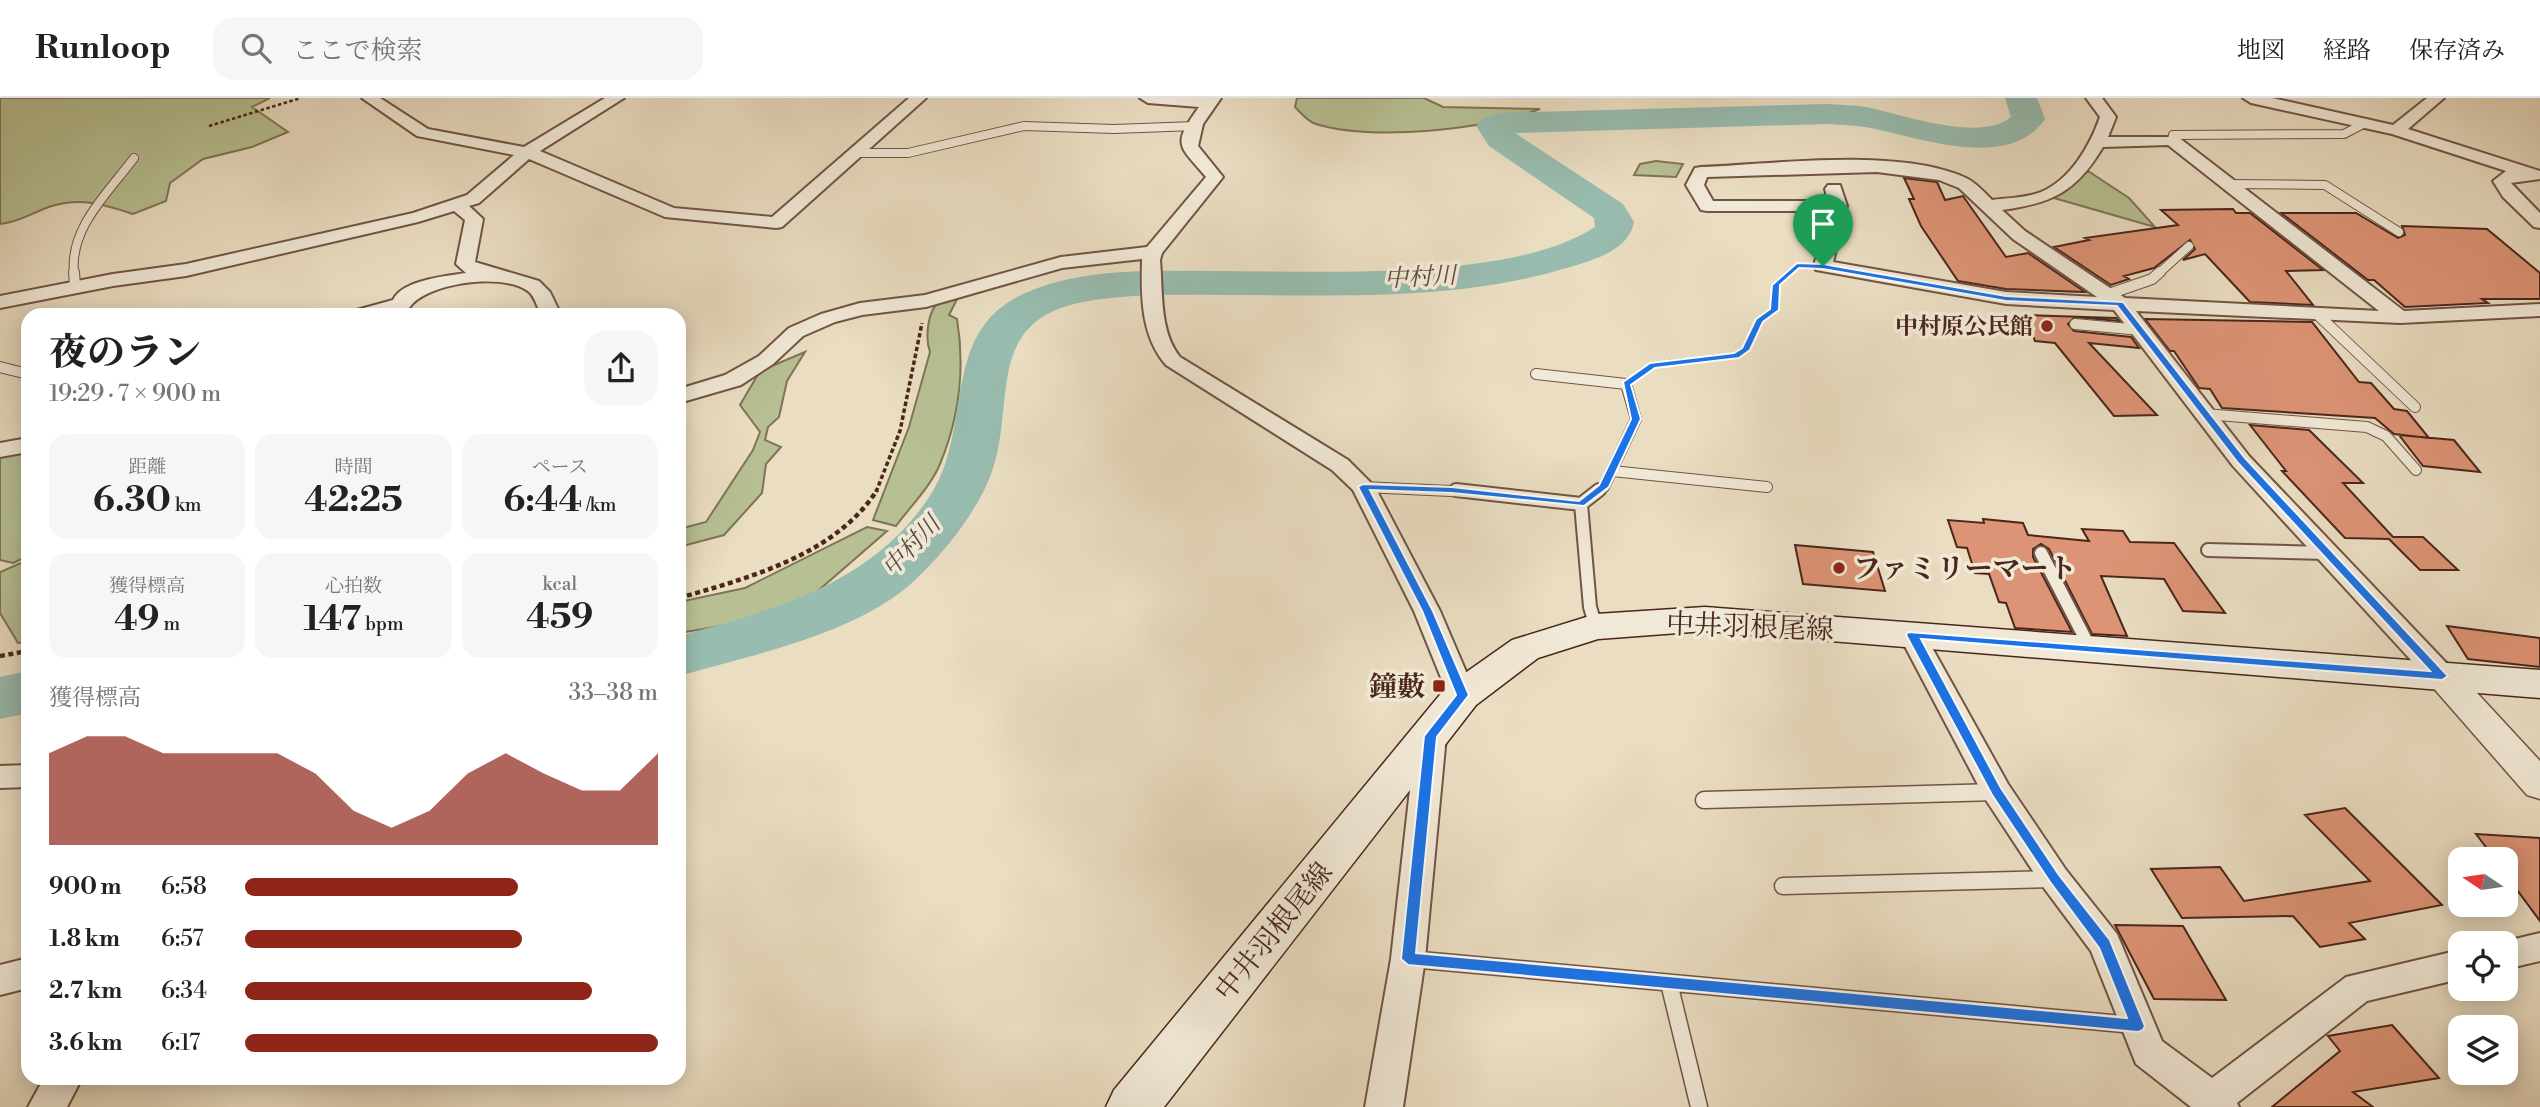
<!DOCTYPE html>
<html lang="ja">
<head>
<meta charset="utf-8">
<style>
	:root { --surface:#fff; --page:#f6f6f6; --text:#222; --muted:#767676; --line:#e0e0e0; --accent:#8f2418 }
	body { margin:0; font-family:"Libre Bodoni","Noto Serif JP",serif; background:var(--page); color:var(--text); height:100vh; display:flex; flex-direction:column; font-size:26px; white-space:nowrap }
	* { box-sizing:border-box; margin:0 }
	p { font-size:23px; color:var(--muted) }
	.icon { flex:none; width:38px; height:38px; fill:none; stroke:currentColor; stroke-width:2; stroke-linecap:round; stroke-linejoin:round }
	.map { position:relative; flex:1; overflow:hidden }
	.panel { position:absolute; left:21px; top:210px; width:665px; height:777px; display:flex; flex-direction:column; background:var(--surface); border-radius:21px; box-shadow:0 4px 18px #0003 }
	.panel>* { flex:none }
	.needle { width:46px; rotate:283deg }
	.buttons { position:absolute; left:2448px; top:749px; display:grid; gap:14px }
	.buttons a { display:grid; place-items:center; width:70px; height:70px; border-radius:14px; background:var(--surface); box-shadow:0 4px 18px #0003; font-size:35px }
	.pin { position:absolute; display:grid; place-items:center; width:60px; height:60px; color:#fff; margin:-72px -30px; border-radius:50% 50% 50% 0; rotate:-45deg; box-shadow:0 0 7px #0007 }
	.pin .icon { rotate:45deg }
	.round { display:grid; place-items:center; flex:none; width:74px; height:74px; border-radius:21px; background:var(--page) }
	.summary { display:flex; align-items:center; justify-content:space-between; height:119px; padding:0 28px }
	h1 { font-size:38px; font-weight:800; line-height:52px }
	.figures { display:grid; grid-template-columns:repeat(3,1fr); gap:10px; height:119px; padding:7px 28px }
	.figures div { display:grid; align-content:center; border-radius:18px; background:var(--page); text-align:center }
	.figures b { font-size:35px; font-weight:800 }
	.figures small { font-size:19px; font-weight:400 }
	.figures p { font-size:19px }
	.chart { height:196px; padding:14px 28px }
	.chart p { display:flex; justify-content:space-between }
	.chart svg { width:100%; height:126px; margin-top:7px; fill:var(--accent); opacity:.7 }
	ul { padding:0 28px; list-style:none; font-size:23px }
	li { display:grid; grid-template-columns:112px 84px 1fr; align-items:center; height:52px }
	li i { height:18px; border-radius:9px; background:var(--accent) }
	header { display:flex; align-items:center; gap:42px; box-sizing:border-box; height:98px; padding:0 35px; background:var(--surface); border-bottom:2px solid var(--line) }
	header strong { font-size:33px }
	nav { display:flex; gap:38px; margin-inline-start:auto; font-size:24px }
	.search { width:490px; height:63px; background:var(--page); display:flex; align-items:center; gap:18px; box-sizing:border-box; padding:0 24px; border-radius:21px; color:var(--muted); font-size:26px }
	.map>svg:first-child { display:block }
	.green { fill:#b7c093; stroke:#807456; stroke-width:2 }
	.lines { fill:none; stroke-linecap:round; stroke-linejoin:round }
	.river { fill:#98bcaf; fill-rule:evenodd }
	.building { fill:#dd9476; stroke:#4a271a; stroke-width:2 }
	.service-far3-casing { stroke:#725444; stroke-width:10 }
	.service-far2-casing { stroke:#725444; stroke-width:12 }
	.service-far1-casing { stroke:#725444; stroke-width:16 }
	.service-casing { stroke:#725444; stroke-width:19 }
	.minor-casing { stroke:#725444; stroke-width:4 }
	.tertiary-casing { stroke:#725444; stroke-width:3 }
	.secondary-casing { stroke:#4a271a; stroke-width:3 }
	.path-far2 { stroke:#4a271a; stroke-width:2.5; stroke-dasharray:3.5 2.5; stroke-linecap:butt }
	.path-far1 { stroke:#4a271a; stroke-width:3.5; stroke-dasharray:4.5 2.5; stroke-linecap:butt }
	.path { stroke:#4a271a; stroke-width:4.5; stroke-dasharray:5 3.5; stroke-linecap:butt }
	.service-far3 { stroke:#f1e9d7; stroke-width:8 }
	.service-far2 { stroke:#f1e9d7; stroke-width:10 }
	.service-far1 { stroke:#f1e9d7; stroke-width:12 }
	.service { stroke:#f1e9d7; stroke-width:16 }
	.minor { fill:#f1e9d7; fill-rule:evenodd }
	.tertiary { fill:#f1e9d7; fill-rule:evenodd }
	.secondary { fill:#f1e9d7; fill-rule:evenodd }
	.route { fill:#1a73e8; stroke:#fff; stroke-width:2; fill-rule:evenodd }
	.poi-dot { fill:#8f2418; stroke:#f1e9d7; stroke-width:2.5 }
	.labels { text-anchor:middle; stroke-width:7; stroke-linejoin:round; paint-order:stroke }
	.far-poi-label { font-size:23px; font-weight:bold; fill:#4a271a; stroke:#f1e9d7; text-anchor:end }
	.far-water-label { font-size:24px; font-style:italic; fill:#5e4c3f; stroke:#f1e9d7 }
	.poi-label { font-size:28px; font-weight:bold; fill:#4a271a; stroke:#f1e9d7; text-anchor:start }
	.street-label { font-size:28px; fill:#4a271a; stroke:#f1e9d7 }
</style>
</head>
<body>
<header>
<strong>Runloop</strong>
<div class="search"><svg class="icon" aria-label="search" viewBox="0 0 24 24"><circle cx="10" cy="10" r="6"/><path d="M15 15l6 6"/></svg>ここで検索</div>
<nav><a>地図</a><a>経路</a><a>保存済み</a></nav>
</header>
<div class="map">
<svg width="2540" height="1009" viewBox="0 0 2540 1009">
	<rect width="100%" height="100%" fill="#eaddc2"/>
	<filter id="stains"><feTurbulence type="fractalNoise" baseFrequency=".00286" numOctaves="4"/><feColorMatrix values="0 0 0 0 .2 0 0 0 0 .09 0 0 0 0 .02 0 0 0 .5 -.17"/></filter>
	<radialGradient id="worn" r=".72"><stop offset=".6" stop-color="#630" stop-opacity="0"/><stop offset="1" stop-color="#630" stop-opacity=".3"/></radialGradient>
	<path class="green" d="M 0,0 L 270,0 L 252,9 L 288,34 L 252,49 L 203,61 L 170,85 L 166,103 L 133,116 C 105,107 82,99 52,108 C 33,114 20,124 0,126 Z
		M 1297,0 L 1424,0 L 1443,9 L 1540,11 C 1486,32 1372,43 1316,26 C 1308,24 1301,15 1295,9 Z
		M 1656,63 L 1683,66 L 1676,79 L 1634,77 L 1640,66 Z
		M 2088,73 L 2129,100 L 2155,129 L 2054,100 Z
		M 958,199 L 949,217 L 957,221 C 965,270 959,320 940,366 C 931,388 910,409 896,428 L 873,422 L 909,329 L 930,254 C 925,240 927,210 942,202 C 946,200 953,200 958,199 Z
		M 805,254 L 787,283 L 779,319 L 768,329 L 765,342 L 781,349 L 766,366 L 762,395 L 724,437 L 679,449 L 679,431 L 706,424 L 753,352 L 760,334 L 740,307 L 760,273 Z
		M 28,353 L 28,458 L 13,465 L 0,462 L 0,357 Z
		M 867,429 L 887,433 L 812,498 L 727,527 L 679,535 L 679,504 L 745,490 Z
		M 28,462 L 28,544 L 18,545 L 0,515 L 0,474 Z"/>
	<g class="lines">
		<path class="river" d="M 2005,0 L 2037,0 L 2045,21 C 2008,75 1917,38 1865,29 C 1853,27 1840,27 1827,26 L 1515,35 L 1623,106 L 1634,124 C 1629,152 1594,162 1570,169 C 1459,203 1345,197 1230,197 C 1182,197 1131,195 1083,204 C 981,224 1018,307 990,379 C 975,417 942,457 913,484 C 856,536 752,557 679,578 L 679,538 C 776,512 877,484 933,393 C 974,324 939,229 1030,193 C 1087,170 1152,173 1212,173 C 1299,173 1387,177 1473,166 C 1515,160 1559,152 1595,129 L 1594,120 L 1489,48 L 1476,28 L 1481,21 L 1498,15 L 1827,6 C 1840,7 1853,7 1866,9 C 1901,16 1981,45 2011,19 Z
			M 28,573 L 28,615 L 0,621 L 0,579 Z"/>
	</g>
	<path class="building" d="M 1904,80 L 1937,84 L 1945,102 L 1963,98 L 2006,159 L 2028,155 L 2085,194 L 2006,191 L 1958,183 L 1921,128 L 1909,101 L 1914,101 Z
		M 2233,111 L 2236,115 L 2250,115 L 2323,172 L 2286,173 L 2313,207 L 2250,204 L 2205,156 L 2183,162 L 2195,151 L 2190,142 L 2154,170 L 2124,178 L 2129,181 L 2111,187 L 2054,149 L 2089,142 L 2085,140 L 2178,127 L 2161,112 Z
		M 2281,115 L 2356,115 L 2398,140 L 2405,137 L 2402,128 L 2487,131 L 2540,175 L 2540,201 L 2482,201 L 2488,205 L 2405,209 L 2374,182 L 2368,182 Z
		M 2025,217 L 2116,220 L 2119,223 L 2075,219 L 2068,226 L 2074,233 L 2131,239 L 2139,250 L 2089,245 L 2157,317 L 2114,318 L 2055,245 L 2035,243 Z
		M 2145,221 L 2312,224 L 2359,284 L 2371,285 L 2394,311 L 2407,313 L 2429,340 L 2394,336 L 2375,320 L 2222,310 L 2210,291 L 2199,290 L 2174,253 L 2170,253 Z
		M 2250,327 L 2309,332 L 2363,385 L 2343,385 L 2393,439 L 2423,439 L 2458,472 L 2420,472 L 2389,441 L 2345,440 L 2282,373 L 2286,373 Z
		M 2399,337 L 2454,342 L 2480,374 L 2423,368 Z
		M 1983,421 L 2023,425 L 2028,437 L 2089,443 L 2082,431 L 2123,433 L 2130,444 L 2174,445 L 2225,515 L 2183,513 L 2164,481 L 2101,478 L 2127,538 L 2092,536 L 2049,451 L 2041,446 L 2033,451 L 2033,459 L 2072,534 L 2015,530 L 2006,505 L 1999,504 L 1989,476 L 1975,475 L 1967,450 L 1957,449 L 1948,422 L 1984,425 Z
		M 1795,447 L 1873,454 L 1885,493 L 1803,486 Z
		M 2447,528 L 2540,540 L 2540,569 L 2468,561 Z
		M 2345,710 L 2442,807 L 2349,825 L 2365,841 L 2320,849 L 2293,818 L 2182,820 L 2151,771 L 2220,769 L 2244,803 L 2370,783 L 2305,717 Z
		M 2476,736 L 2540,740 L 2540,823 L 2506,777 L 2506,761 L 2495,761 Z
		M 2115,827 L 2183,828 L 2226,902 L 2154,901 Z
		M 2392,927 L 2439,980 L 2353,994 L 2373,1009 L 2272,1009 L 2340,953 L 2328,938 Z"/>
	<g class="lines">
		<g class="service-far3-casing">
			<path id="service-far3" d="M 2172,42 L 2173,37 L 2344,36 L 2365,25
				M 855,55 L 908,55 L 1024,28 L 1114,31 L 1195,28
				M 2227,86 L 2325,87 L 2399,134
				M 74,176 C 69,130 108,95 134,60
				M 2158,176 L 2189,148"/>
		</g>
		<g class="service-far2-casing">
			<path id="service-far2" d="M 74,174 L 75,189
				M 2106,197 L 2152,181 L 2160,174
				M 2318,217 L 2415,309
				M 2075,226 L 2141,232
				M 0,269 L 28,276
				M 1536,276 L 1626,286 L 1636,321 L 1604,389 L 1597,394
				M 2205,316 L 2367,329 L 2386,338 L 2416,372
				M 1612,373 L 1767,389
				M 1363,389 L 1472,394"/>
		</g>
		<g class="service-far1-casing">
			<path id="service-far1" d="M 1456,392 L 1581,406 L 1599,392
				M 1581,406 L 1590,509 L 1596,529
				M 2208,452 L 2327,455
				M 2041,455 L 2090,550"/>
		</g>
		<g class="service-casing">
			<path id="service" d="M 1704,702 L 1997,694
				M 1783,788 L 2054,781
				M 1410,861 L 2134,927
				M 1669,885 L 1699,1009"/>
		</g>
		<g class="minor-casing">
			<path id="minor" d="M 362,0 L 380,0 L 428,31 L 524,49 L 605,0 L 624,0 L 540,53 L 674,110 L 772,119 L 909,0 L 926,0 L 782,129 L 776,130 L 665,119 L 529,61 L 479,105 L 469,108 L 483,121 L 475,164 L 539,183 L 550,194 L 561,217 L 541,217 C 537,209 535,198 528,193 C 502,174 425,185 409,210 L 383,217 L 350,217 L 353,213 L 393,202 C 402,182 446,178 466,175 L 456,166 L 465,122 L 454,113 L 418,124 L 186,178 L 113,188 L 0,210 L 0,198 L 113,176 L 186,166 L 413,115 L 467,97 L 514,57 L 417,38 Z
				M 1140,0 L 1221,0 L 1203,26 L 1198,48 L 1223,79 L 1162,155 L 1160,162 C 1163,194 1159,233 1180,259 L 1348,362 L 1375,389 L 1440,513 L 1476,597 L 1472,604 L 1462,607 L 1452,604 L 1448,597 L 1414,513 L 1353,392 L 1332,372 L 1166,267 C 1141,238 1141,199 1142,161 L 1062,170 L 926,209 L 862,217 L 835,224 L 803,238 L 773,266 L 741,287 L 679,305 L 679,291 L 725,277 L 759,258 L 789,230 L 821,216 L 860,205 L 925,197 L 1061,159 L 1147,149 L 1206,79 C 1179,47 1171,48 1199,9 L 1148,5 Z
				M 2086,0 L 2102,0 L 2116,19 L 2108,39 L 2178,39 L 2404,213 L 2540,206 L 2540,218 L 2400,225 L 2136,213 L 2249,358 L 2452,571 L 2456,578 L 2452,585 L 2442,588 L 2432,585 L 2233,368 L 2114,212 L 2006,206 L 1816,172 L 1814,168 L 1828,113 L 1707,113 L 1701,112 L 1686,87 L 1695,70 L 1701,69 C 1774,66 1903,49 1968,81 C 1977,86 1985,95 1992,102 C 2008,100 2026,100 2041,94 C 2070,82 2090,48 2100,19 ZM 2168,47 L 2379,213 L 2125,200 L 2025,133 L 2002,112 C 2053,105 2076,94 2103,49 ZM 1877,74 L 1939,82 L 1959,90 L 2013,141 L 2097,199 L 2006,194 L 1833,164 L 1847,108 L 1840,87 L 1828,87 L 1825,91 L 1828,103 L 1713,103 L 1704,87 L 1707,79 Z
				M 2243,0 L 2272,0 L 2393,27 L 2427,0 L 2444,0 L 2408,31 L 2540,73 L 2540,81 L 2511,85 L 2540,115 L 2540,130 L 2534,129 L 2503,99 L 2493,83 L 2506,73 L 2392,36 L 2251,5 Z
				M 28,340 L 28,354 L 0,359 L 0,345 Z
				M 1912,528 L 1922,531 L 1925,537 L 2008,686 L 2066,772 L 2117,836 L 2162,943 L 2212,980 L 2346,879 L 2460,852 L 2460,881 L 2367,903 L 2237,1005 L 2239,1009 L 2191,1009 L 2136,966 L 2091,853 L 2044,790 L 1986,702 L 1899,537 L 1902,531 Z
				M 1431,627 L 1441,630 L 1446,638 L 1425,861 L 1403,1009 L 1365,1009 L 1391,861 L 1416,638 L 1421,630 Z
				M 28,667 L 28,689 L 0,690 L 0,668 Z
				M 2540,835 L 2540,863 L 2506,871 L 2506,845 L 2498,845 Z
				M 28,860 L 28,890 L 0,897 L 0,867 Z
				M 44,980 L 82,980 L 67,1009 L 28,1009 Z"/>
		</g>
		<g class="tertiary-casing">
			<path id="tertiary" d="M 2442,566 L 2454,570 L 2540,663 L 2540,701 L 2527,697 L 2430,586 L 2425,578 L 2430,570 Z"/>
		</g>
		<g class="secondary-casing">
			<path id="secondary" d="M 1705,509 L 2540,572 L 2540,600 L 1705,533 L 1598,541 L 1538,560 L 1476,607 L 1164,1009 L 1106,1009 L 1114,992 L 1448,587 L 1512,542 L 1596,516 Z"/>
		</g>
		<path class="path-far2" d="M 209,28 L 301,0
			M 1788,176 L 1801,168"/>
		<path class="path-far1" d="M 1641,275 L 1653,267 L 1672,263 L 1736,258 L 1746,252 L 1759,223 L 1774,212 L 1776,186 L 1790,174
			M 876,394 L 900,333 L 922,225"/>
		<path class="path" d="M 679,500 C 748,480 836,457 877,392
			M 0,558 L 28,553"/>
		<use href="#service-far3" class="service-far3"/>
		<use href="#service-far2" class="service-far2"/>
		<use href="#service-far1" class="service-far1"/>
		<use href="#service" class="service"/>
		<use href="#minor" class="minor"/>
		<use href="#tertiary" class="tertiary"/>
		<use href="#secondary" class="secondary"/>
	</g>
	<path class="route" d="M 1797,165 L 1823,166 L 2006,198 L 2123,204 L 2245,360 L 2448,578 L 2442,582 L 1921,541 L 2001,690 L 2059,777 L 2110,842 L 2145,928 L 2143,932 L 2138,934 L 1408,867 L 1401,861 L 1424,638 L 1456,597 L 1422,513 L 1358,389 L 1363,386 L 1452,389 L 1579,403 L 1599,387 L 1631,321 L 1623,284 L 1650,265 L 1734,255 L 1742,250 L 1756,221 L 1770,211 L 1772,187 ZM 1799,170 L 1823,171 L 2006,203 L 2117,208 L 2238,365 L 2430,573 L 1908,534 L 1906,537 L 1992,697 L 2050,784 L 2099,850 L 2127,920 L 1416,855 L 1437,639 L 1469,597 L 1433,513 L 1370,392 L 1452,395 L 1584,408 L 1609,389 L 1641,321 L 1631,287 L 1655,270 L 1739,260 L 1750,252 L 1763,224 L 1779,212 L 1780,187 Z"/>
	<g class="poi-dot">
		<circle cx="2047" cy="228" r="7"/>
		<circle cx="1839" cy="470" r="7"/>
		<rect x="1432" y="581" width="14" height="14" rx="3.5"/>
	</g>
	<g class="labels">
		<g class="far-poi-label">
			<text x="2033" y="236">中村原公民館</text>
		</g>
		<g class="far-water-label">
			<text transform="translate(1420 179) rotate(-3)" y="8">中村川</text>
			<text transform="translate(911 448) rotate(-47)" y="8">中村川</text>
		</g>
		<g class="poi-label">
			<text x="1853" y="480">ファミリーマート</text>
			<text x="1425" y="598" text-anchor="end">鐘藪</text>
		</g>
		<g class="street-label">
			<text transform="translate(1750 528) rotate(2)" y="10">中井羽根尾線</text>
			<text transform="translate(1273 833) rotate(-51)" y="10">中井羽根尾線</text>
		</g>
	</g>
	<rect width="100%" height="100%" filter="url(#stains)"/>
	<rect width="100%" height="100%" fill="url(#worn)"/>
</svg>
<div class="buttons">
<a><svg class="needle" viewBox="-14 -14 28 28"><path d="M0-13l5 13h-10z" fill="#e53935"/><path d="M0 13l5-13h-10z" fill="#767676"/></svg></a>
<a><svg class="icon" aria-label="locate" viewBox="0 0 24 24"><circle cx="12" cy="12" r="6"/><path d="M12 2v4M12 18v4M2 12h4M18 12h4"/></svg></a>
<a><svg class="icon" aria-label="layers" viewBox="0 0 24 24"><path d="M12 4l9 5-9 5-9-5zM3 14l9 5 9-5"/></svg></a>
</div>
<div class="pin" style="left:1823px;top:168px;background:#1e9e55"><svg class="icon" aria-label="arrive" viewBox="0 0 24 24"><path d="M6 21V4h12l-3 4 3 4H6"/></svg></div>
<section class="panel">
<div class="summary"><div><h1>夜のラン</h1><p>19:29 · 7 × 900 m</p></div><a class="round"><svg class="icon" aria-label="share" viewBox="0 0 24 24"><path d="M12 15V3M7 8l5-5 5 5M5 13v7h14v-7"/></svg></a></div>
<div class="figures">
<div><p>距離</p><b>6.30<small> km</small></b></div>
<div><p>時間</p><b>42:25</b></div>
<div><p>ペース</p><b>6:44<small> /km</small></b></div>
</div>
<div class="figures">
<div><p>獲得標高</p><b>49<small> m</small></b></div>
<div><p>心拍数</p><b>147<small> bpm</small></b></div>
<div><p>kcal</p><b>459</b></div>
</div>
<div class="chart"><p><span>獲得標高</span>33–38 m</p>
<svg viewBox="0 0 160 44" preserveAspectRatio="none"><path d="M0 44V12L10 6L20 6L30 12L40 12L50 12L60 12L70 19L80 32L90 38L100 32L110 19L120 12L130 19L140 25L150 25L160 12V44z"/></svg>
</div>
<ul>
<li><b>900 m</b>6:58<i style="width:66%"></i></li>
<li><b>1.8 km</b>6:57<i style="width:67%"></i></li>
<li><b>2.7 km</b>6:34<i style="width:84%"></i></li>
<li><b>3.6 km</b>6:17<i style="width:100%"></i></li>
</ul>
</section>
</div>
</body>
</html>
